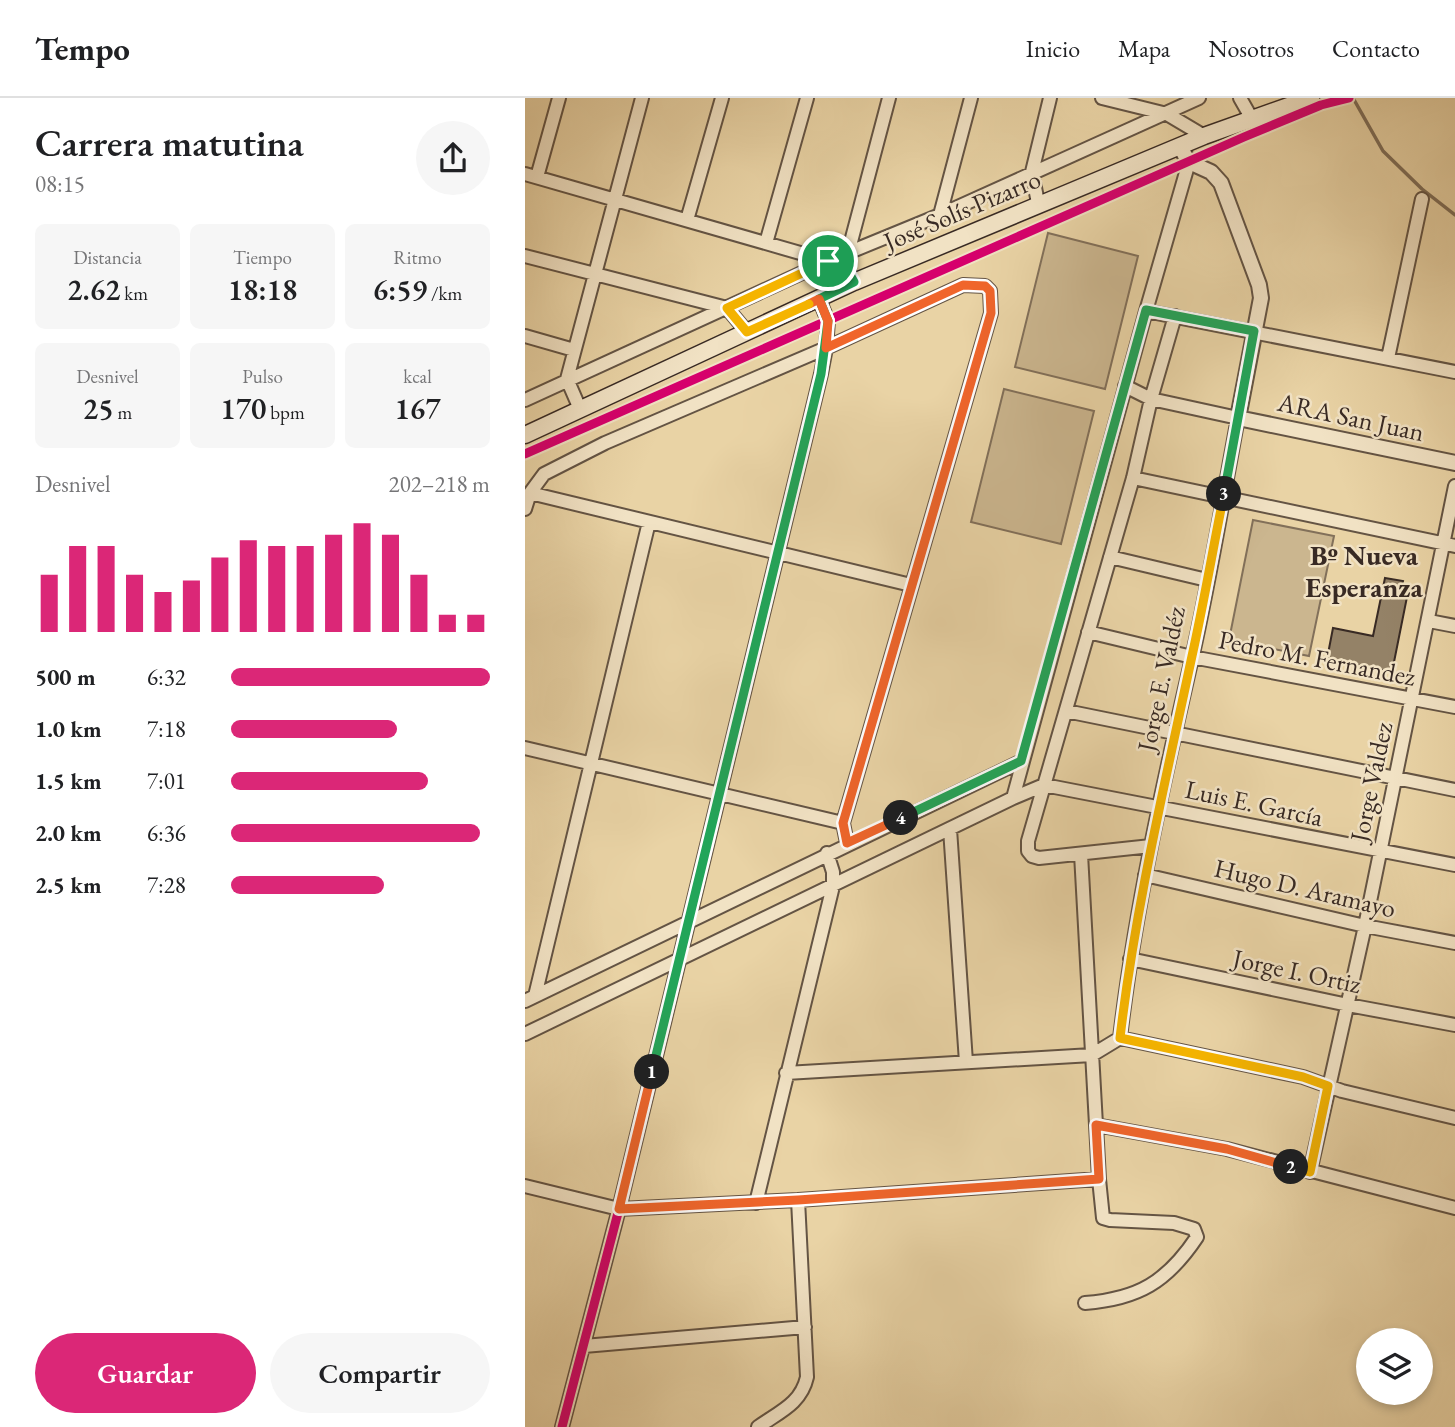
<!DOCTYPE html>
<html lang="es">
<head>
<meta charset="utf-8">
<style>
	:root { --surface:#fff; --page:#f6f6f6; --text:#202124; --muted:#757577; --line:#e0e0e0; --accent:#db2777 }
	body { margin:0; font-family:"EB Garamond",serif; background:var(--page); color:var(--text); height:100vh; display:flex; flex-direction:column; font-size:26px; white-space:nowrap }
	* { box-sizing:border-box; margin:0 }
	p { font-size:23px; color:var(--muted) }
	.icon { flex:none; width:38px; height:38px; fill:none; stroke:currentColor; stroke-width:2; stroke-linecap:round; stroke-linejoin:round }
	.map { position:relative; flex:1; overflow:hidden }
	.sheet { display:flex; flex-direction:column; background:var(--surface); width:525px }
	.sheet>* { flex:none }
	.tools { position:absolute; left:831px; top:1230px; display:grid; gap:14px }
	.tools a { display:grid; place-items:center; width:77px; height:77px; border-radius:50%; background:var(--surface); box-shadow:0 4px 10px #0003; font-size:35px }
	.pin { position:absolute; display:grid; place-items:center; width:60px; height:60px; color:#fff; margin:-30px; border:4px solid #fff; border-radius:50%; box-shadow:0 2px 7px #0007 }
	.km { position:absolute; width:35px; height:35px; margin:-18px; border-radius:50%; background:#222; color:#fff; font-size:19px; line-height:35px; text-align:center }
	.round { display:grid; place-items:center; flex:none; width:74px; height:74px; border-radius:37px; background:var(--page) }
	.overview { display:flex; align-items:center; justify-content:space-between; height:119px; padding:0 35px }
	h1 { font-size:38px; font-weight:600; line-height:52px }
	.figures { display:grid; grid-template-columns:repeat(3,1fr); gap:10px; height:119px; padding:7px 35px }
	.figures div { display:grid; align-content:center; border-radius:10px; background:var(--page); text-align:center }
	.figures b { font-size:30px; font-weight:600 }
	.figures small { font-size:19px; font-weight:400 }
	.figures p { font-size:19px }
	.chart { height:196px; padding:14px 35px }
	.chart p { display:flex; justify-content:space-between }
	.chart svg { width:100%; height:126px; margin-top:7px; stroke:var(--accent); stroke-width:6 }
	.button { display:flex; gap:14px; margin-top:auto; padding:14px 35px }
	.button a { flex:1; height:80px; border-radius:42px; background:var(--accent); color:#fff; font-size:28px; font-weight:600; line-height:80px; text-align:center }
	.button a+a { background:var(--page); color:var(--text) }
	ul { padding:0 35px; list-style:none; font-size:23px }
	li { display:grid; grid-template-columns:112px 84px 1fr; align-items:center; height:52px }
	li i { height:18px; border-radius:9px; background:var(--accent) }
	header { display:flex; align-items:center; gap:42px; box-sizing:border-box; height:98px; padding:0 35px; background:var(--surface); border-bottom:2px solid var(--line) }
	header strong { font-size:33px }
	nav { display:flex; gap:38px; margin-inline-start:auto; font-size:24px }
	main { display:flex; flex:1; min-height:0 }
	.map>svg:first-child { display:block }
	.green { fill:#cbb68f; stroke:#82705a; stroke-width:2 }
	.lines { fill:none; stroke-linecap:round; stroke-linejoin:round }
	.stream { stroke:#7e6d57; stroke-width:3.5 }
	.building { fill:#948267; stroke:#382a24; stroke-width:2 }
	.minor-casing { stroke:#645444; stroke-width:16 }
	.tertiary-casing { stroke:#645444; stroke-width:18 }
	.secondary-casing { stroke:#382a24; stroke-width:19 }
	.minor { stroke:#f1e2c4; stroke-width:12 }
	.tertiary { stroke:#f1e2c4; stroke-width:14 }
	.secondary { stroke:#f1e2c4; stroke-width:16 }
	.cycleway-casing { stroke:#f1e2c4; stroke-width:13 }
	.cycleway { stroke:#d6006c; stroke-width:9 }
	.split-1-casing { stroke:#fff; stroke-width:14 }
	.split-2-casing { stroke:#fff; stroke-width:14 }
	.split-3-casing { stroke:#fff; stroke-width:14 }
	.split-4-casing { stroke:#fff; stroke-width:14 }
	.split-5-casing { stroke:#fff; stroke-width:14 }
	.split-6-casing { stroke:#fff; stroke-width:14 }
	.split-1 { stroke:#22a559; stroke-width:9 }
	.split-2 { stroke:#f0652b; stroke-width:9 }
	.split-3 { stroke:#f5b400; stroke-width:9 }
	.split-4 { stroke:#22a559; stroke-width:9 }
	.split-5 { stroke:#f0652b; stroke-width:9 }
	.split-6 { stroke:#f5b400; stroke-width:9 }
	.labels { text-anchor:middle; stroke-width:5; stroke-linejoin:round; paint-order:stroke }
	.street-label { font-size:26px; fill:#382a24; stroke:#f1e2c4 }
	.neighbourhood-label { font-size:28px; font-weight:bold; fill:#382a24; stroke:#f1e2c4 }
</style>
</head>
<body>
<header>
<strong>Tempo</strong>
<nav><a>Inicio</a><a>Mapa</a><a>Nosotros</a><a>Contacto</a></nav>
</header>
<main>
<section class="sheet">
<div class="overview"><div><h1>Carrera matutina</h1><p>08:15</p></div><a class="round"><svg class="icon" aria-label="share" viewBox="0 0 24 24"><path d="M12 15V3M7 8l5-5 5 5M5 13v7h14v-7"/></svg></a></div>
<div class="figures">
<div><p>Distancia</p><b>2.62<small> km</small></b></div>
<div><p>Tiempo</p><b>18:18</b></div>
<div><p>Ritmo</p><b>6:59<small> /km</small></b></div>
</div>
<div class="figures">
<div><p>Desnivel</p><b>25<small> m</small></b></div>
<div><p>Pulso</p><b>170<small> bpm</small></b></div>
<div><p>kcal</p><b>167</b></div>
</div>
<div class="chart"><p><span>Desnivel</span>202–218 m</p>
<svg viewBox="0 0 160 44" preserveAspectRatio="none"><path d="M5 44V24M15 44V14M25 44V14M35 44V24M45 44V30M55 44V26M65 44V18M75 44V12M85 44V14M95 44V14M105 44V10M115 44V6M125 44V10M135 44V24M145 44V38M155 44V38"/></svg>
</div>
<ul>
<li><b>500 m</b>6:32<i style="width:100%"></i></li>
<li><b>1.0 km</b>7:18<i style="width:64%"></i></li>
<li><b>1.5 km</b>7:01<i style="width:76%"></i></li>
<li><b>2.0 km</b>6:36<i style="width:96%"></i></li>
<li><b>2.5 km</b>7:28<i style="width:59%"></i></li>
</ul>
<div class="button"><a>Guardar</a><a>Compartir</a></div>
</section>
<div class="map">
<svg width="930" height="1329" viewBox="0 0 930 1329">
	<rect width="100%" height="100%" fill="#e9d3a5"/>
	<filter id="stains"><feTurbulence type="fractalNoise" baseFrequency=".00286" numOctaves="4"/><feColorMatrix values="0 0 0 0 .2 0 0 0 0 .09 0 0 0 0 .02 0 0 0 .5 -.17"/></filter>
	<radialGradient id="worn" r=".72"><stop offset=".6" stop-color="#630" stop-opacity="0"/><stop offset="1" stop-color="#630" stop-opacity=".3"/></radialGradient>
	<path class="green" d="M 523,135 L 613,158 L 580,291 L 490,269 Z
		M 479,291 L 569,313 L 536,446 L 446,424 Z
		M 728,422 L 809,438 L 784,558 L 704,542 Z"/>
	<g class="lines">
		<path class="stream" d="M 828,0 L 858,53 L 897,91 L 930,117"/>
	</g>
	<path class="building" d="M 860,480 L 878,483 L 876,492 L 883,494 L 867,574 L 802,561 L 808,530 L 848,538 Z"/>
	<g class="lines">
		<g class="minor-casing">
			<path id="minor" d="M 577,0 L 642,16 L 679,38
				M 715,0 L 727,21
				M 0,76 L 303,163
				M 12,79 L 34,0
				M 513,105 L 507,74 L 525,0
				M 415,117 L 446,0
				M 162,122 L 197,0
				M 241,145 L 282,0
				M 323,155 L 364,0
				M 0,158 L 202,210 L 222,234
				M 315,159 L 329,184
				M 621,213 L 930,274
				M 0,238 L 49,252
				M 863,260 L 897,101
				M 0,302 L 303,163 L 415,117 L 674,0
				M 55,311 L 42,281 L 117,0
				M 608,380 L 930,448
				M 5,395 L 386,487
				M 0,411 L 5,395 L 19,376 L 80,345 L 301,250 L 438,187 L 460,188 L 465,193 L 466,215 L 318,725 L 322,745
				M 585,459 L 682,482
				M 904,523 L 930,528
				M 563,534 L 667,559 L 930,609
				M 541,613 L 930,692
				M 0,650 L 318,725
				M 488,700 L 621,213 L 664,64
				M 425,731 L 441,964
				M 626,748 L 514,760 L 507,758 L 503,753 L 503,743 L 608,380 L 626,301 L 650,218
				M 620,777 L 840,828 L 930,845
				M 605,861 L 823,907 L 930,927
				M 10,898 L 124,424
				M 0,903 L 497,663
				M 0,936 L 488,700 L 519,687 L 930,767
				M 595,940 C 610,812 638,686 667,560 C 685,481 698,400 713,320 L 626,301 L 600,288
				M 595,940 L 778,979 L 817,993 L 930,1020
				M 261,975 L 567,957 L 595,940
				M 571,1027 L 702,1051 L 930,1110
				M 785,1074 L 840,828 L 930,388
				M 0,1088 L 94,1111 L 273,1102 L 574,1081 L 556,756
				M 231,1105 L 308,788 L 308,774 L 302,755
				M 560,1205 C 613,1201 642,1184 672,1139 L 669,1131 L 649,1125 L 585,1122 L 578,1120 L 574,1081
				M 59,1248 L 280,1229
				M 37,1329 L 94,1111 L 296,276 L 301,250 L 303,223 L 294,201
				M 233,1329 C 254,1314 276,1306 282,1279 L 273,1102"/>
		</g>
		<g class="tertiary-casing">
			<path id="tertiary" d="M 655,49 L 664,64 L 686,74 L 696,85 L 734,187 L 736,200 L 713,320 L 930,365"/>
		</g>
		<g class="secondary-casing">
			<path id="secondary" d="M 0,337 L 329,184 L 679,38 L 786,0"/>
		</g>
		<use href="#minor" class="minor"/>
		<use href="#tertiary" class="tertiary"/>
		<use href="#secondary" class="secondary"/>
		<g class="cycleway-casing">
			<path id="cycleway" d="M 0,356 L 719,39 L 796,7 L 824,0
				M 37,1329 L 94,1111 L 296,276 L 301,250 L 303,223 L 294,201"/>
		</g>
		<use href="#cycleway" class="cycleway"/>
	</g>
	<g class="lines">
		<g class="split-1-casing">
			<path id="split-1" d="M 127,974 L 296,276 L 303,223 L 294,201 L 329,184 L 315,159 L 303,163"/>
		</g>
		<g class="split-2-casing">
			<path id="split-2" d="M 127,974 L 94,1111 L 273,1102 L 574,1081 L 571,1027 L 702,1051 L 766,1069"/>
		</g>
		<g class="split-3-casing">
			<path id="split-3" d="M 699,396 C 688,450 679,504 667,558 C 640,685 610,811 595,940 L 778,979 L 803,988 L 785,1074 L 766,1069"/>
		</g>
		<g class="split-4-casing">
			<path id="split-4" d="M 376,720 L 496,663 L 621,212 L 729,233 L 699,396"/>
		</g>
		<g class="split-5-casing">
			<path id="split-5" d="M 284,206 L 294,201 L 303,223 L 301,250 L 438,187 L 460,188 L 465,193 L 466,215 L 318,725 L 322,745 L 376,720"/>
		</g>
		<g class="split-6-casing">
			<path id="split-6" d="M 284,206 L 222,234 L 202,210 L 303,163"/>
		</g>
		<use href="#split-1" class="split-1"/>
		<use href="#split-2" class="split-2"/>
		<use href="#split-3" class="split-3"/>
		<use href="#split-4" class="split-4"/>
		<use href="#split-5" class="split-5"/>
		<use href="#split-6" class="split-6"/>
	</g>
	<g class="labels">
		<g class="street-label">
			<text transform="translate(437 112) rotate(-23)" y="9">José Solís Pizarro</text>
			<text transform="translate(826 319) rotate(12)" y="9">ARA San Juan</text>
			<text transform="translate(792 560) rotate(11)" y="9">Pedro M. Fernandez</text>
			<text transform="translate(636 581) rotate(-78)" y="9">Jorge E. Valdéz</text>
			<text transform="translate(846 684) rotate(-78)" y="9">Jorge Valdez</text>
			<text transform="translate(729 705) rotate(12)" y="9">Luis E. García</text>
			<text transform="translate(780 790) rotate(13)" y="9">Hugo D. Aramayo</text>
			<text transform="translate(772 873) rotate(12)" y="9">Jorge I. Ortiz</text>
		</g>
		<g class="neighbourhood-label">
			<text x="839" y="467">Bº Nueva<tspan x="839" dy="32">Esperanza</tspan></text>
		</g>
	</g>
	<rect width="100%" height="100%" filter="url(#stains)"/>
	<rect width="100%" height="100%" fill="url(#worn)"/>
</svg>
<div class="tools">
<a><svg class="icon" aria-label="layers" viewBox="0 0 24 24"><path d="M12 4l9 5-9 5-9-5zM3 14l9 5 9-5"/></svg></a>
</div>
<div class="pin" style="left:303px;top:163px;background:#1e9e55"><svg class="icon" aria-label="arrive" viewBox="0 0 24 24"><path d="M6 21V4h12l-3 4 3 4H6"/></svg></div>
<b class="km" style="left:127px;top:974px">1</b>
<b class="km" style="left:766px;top:1069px">2</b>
<b class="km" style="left:699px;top:396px">3</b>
<b class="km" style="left:376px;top:720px">4</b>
</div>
</main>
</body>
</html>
